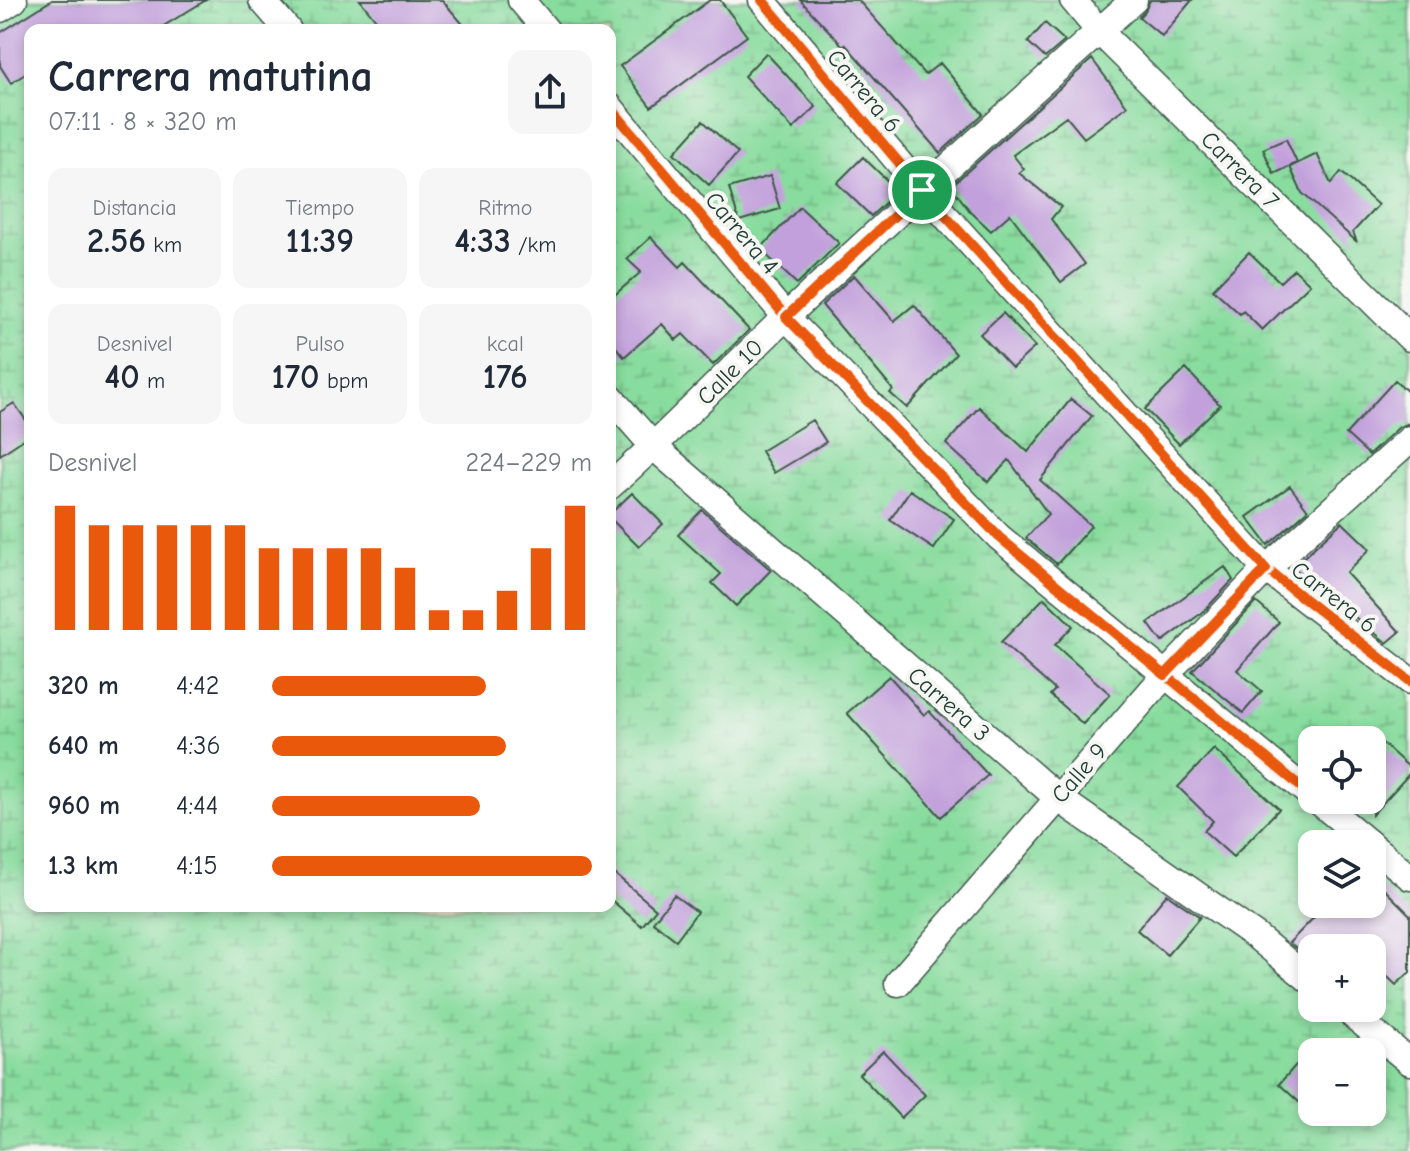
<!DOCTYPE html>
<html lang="es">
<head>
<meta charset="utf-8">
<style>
	:root { --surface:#fff; --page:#f6f6f7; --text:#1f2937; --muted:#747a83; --accent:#ea580c }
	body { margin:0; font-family:"Comic Neue",sans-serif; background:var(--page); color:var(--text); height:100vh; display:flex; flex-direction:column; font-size:30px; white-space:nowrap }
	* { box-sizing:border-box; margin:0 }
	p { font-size:26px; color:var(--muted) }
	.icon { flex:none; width:44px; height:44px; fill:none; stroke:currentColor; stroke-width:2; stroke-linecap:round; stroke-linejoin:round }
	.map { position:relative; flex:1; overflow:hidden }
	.sheet { position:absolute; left:24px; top:24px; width:592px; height:888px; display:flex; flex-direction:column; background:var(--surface); border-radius:16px; box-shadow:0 4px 12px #0003 }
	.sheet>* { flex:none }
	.buttons { position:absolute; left:1298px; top:726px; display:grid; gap:16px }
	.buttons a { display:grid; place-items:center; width:88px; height:88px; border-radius:16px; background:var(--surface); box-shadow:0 4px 12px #0003; font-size:40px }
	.pin { position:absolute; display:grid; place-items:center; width:68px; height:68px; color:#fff; margin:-34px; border:4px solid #fff; border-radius:50%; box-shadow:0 2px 8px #0007 }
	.round { display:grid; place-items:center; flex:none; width:84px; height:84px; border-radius:16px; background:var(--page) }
	.overview { display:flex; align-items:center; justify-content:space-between; height:136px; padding:0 24px }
	h1 { font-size:44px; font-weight:700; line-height:60px }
	.metrics { display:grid; grid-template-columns:repeat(3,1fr); gap:12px; height:136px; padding:8px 24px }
	.metrics div { display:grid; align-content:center; border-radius:16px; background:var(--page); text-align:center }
	.metrics b { font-size:34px; font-weight:700 }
	.metrics small { font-size:22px; font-weight:400 }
	.metrics p { font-size:22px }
	.chart { height:224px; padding:16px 24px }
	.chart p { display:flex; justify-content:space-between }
	.chart svg { width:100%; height:144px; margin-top:8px; stroke:var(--accent); stroke-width:6 }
	ul { padding:0 24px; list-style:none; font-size:26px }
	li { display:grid; grid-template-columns:128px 96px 1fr; align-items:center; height:60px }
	li i { height:20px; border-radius:10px; background:var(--accent) }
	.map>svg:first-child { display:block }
	.wetland { fill:url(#wetland-marsh); stroke:#548c69; stroke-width:2; fill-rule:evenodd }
	.building { fill:#c2a0db }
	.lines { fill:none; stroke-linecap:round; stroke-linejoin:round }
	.minor-casing { stroke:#3e5649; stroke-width:29 }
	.minor { stroke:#fff; stroke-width:26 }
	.cycleway-casing { stroke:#f6f6f2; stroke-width:15 }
	.cycleway { stroke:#e8590c; stroke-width:10 }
	.route-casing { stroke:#fff; stroke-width:16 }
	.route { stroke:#ea580c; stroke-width:10 }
	.labels { text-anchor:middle; stroke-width:8; stroke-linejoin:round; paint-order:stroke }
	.street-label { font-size:24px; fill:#1f3d34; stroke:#f6f6f2 }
</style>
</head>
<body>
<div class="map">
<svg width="1410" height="1151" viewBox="0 0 1410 1151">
	<defs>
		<pattern id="wetland-marsh" width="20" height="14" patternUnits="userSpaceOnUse" patternTransform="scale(2)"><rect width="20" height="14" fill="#88dc9e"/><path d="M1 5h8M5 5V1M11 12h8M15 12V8" fill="none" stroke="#6fb482"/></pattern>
	</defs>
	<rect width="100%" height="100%" fill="#f6f6f2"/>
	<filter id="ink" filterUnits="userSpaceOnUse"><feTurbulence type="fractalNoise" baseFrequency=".0125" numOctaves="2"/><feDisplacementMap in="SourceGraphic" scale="16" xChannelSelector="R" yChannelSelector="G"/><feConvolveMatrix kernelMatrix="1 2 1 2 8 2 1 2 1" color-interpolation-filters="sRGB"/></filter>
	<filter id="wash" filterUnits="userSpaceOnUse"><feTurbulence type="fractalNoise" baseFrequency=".006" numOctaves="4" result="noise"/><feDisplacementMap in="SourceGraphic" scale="32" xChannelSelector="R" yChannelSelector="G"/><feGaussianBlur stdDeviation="1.8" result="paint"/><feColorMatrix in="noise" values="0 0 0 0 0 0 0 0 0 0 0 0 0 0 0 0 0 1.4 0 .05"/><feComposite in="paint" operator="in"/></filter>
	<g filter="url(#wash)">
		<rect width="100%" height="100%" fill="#eee1c2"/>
		<path class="wetland" d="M 0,0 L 1410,0 L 1410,1151 L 0,1151 ZM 30,30 L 610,30 L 610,906 L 30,906 ZM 1312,740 L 1372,740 L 1372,800 L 1312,800 ZM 1312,844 L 1372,844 L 1372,904 L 1312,904 ZM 1312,948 L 1372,948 L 1372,1008 L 1312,1008 ZM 1312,1052 L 1372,1052 L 1372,1112 L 1312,1112 Z"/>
		<g id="blocks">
			<path class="building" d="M 52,0 L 206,0 L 157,30 L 30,30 L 30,71 L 11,83 L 0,66 L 0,33 Z
				M 360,0 L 442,0 L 468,30 L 384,30 Z
				M 710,0 L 720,0 L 747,36 L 651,107 L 620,66 Z
				M 800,0 L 858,0 L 925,75 L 940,63 L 983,114 L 940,153 L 845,44 L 843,46 Z
				M 1192,0 L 1162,36 L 1139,17 L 1145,11 L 1150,0 Z
				M 1045,23 L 1065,41 L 1045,58 L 1028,42 Z
				M 766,53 L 816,107 L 793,129 L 744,76 Z
				M 1092,59 L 1127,106 L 1084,138 L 1066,116 L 1013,155 L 1024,169 L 1019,173 L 1061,207 L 1051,219 L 1085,264 L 1061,282 L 1010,214 L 991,231 L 970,211 L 951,186 Z
				M 703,121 L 738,153 L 709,185 L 674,153 Z
				M 1286,139 L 1297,163 L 1274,174 L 1263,149 Z
				M 1317,154 L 1331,184 L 1341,172 L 1378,205 L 1353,232 L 1357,242 L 1302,193 L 1290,167 Z
				M 863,157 L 898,191 L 871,216 L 837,183 Z
				M 770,176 L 780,209 L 739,221 L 729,188 Z
				M 800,207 L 839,243 L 797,284 L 760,249 Z
				M 651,237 L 680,267 L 685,262 L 749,330 L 713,365 L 683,334 L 676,340 L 662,324 L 624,357 L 610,340 L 610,299 L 641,272 L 627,259 Z
				M 1249,252 L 1280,282 L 1294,269 L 1310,284 L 1262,330 L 1243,311 L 1240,314 L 1213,289 Z
				M 854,275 L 894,321 L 914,305 L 956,354 L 907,408 L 890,393 L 893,390 L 822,305 Z
				M 1003,313 L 1035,347 L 1012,368 L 980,334 Z
				M 1186,369 L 1220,405 L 1179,444 L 1145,409 Z
				M 1395,380 L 1410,394 L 1410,423 L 1399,427 L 1369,455 L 1346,434 Z
				M 1071,399 L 1092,416 L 1040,480 L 1091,526 L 1057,564 L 1026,538 L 1048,514 L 1009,460 L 988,482 L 946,444 L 979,407 L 1028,452 Z
				M 14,403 L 30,426 L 30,435 L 0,455 L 0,412 Z
				M 812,420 L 826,442 L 774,473 L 761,451 Z
				M 1290,486 L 1308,510 L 1268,545 L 1247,517 Z
				M 910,490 L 954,519 L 934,549 L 890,520 Z
				M 632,493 L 663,524 L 639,547 L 610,518 L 610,514 Z
				M 702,510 L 771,570 L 736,606 L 712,583 L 721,574 L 678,535 Z
				M 1342,522 L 1370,549 L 1346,573 L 1400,632 L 1387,643 L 1293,567 Z
				M 1225,567 L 1233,580 L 1203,612 L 1162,642 L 1148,623 Z
				M 1044,598 L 1073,626 L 1055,645 L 1110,694 L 1083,724 L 1050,695 L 1055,690 L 1001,642 Z
				M 1256,602 L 1279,622 L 1237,670 L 1262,691 L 1243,713 L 1192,671 Z
				M 889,676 L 924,715 L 929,711 L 988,775 L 941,817 L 847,713 Z
				M 1372,734 L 1410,768 L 1410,773 L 1372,815 Z
				M 1214,749 L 1279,809 L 1233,857 L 1204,831 L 1213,821 L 1178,787 Z
				M 610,870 L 656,909 L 642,926 L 610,899 Z
				M 1372,877 L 1410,915 L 1410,972 L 1396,985 L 1372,962 L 1372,948 L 1312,948 L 1312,961 L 1289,943 L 1327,904 L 1372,904 Z
				M 1167,894 L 1200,917 L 1167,955 L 1137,930 Z
				M 674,895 L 697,912 L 676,940 L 653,922 Z
				M 1312,1047 L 1312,1088 L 1299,1102 L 1279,1084 Z
				M 883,1051 L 925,1095 L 901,1118 L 859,1074 Z"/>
		</g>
	</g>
	<g filter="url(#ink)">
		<use href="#blocks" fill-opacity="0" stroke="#3e5649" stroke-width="2"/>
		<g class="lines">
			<g class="minor-casing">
				<path id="minor" d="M 262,0 L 288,30
					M 521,0 L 546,30
					M 762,0 L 922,190 L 1266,569 L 1410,681
					M 1073,0 L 1099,31 L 1410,338
					M 0,9 L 14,0
					M 610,107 L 786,317 L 999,537 L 1312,796
					M 610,397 L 654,447 L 1058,798 L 1257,937 L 1312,982
					M 610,486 C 672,431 728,371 789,314 C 902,207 1018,104 1134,0
					M 1317,800 L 1370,844
					M 1372,846 L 1410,877
					M 898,983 L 1165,675 L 1266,569 L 1410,439
					M 1344,1008 L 1410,1062"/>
			</g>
			<use href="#minor" class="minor"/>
			<g class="cycleway-casing">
				<path id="cycleway" d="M 762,0 L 922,190 L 1266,569 L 1410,681
					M 610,107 L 786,317 L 999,537 L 1312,796"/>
			</g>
			<use href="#cycleway" class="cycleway"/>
		</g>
	</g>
	<g class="lines" filter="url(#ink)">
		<g class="route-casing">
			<path id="route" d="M 922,190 L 1266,569 L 1165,675 L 999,537 L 786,317 Z"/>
		</g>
		<use href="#route" class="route"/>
	</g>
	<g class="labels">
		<g class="street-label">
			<text transform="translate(864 91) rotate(50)" y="8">Carrera 6</text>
			<text transform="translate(1240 170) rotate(45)" y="8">Carrera 7</text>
			<text transform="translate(742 233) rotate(50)" y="8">Carrera 4</text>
			<text transform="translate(730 372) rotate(-45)" y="8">Calle 10</text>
			<text transform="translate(1334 597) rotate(38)" y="8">Carrera 6</text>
			<text transform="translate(949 704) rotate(41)" y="8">Carrera 3</text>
			<text transform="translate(1079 773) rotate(-49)" y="8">Calle 9</text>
		</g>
	</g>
</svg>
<div class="buttons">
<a><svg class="icon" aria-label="locate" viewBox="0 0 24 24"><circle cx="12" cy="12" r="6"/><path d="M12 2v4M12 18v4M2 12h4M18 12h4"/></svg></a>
<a><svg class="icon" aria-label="layers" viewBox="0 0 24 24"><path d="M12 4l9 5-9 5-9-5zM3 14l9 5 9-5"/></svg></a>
<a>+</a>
<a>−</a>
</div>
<div class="pin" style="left:922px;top:190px;background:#1e9e55"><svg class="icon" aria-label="arrive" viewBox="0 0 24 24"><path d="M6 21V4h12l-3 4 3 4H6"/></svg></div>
<section class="sheet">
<div class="overview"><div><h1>Carrera matutina</h1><p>07:11 · 8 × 320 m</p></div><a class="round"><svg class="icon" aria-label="share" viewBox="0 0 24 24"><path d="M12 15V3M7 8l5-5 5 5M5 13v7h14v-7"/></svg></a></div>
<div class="metrics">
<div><p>Distancia</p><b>2.56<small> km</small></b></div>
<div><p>Tiempo</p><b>11:39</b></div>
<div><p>Ritmo</p><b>4:33<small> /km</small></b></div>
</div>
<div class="metrics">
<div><p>Desnivel</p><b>40<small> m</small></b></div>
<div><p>Pulso</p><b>170<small> bpm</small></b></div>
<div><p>kcal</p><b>176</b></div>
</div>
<div class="chart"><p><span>Desnivel</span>224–229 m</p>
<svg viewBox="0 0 160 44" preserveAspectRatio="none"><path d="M5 44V6M15 44V12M25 44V12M35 44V12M45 44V12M55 44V12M65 44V19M75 44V19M85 44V19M95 44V19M105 44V25M115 44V38M125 44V38M135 44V32M145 44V19M155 44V6"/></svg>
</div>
<ul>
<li><b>320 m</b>4:42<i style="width:67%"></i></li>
<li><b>640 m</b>4:36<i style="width:73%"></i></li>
<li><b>960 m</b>4:44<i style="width:65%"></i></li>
<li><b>1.3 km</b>4:15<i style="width:100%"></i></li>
</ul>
</section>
</div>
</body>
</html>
